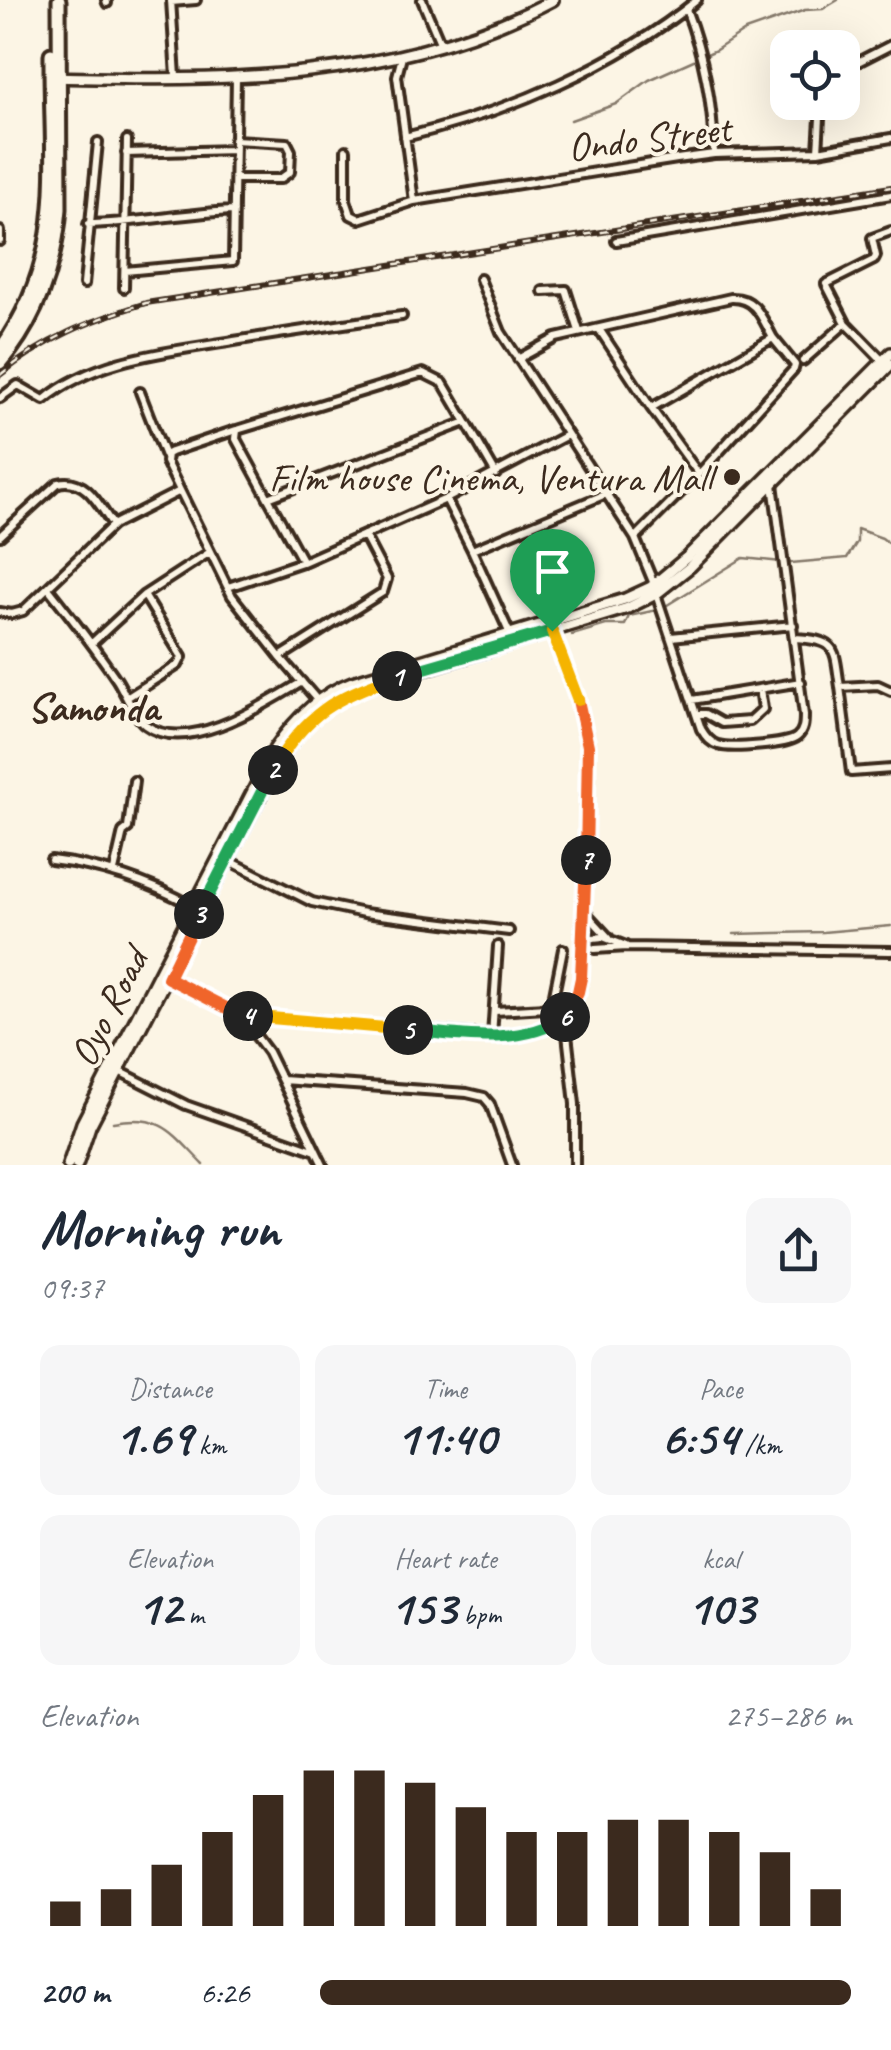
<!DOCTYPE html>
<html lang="en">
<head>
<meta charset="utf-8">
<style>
	:root { --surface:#fff; --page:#f6f6f7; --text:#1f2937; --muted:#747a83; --accent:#3b2a1e }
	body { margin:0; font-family:Caveat,sans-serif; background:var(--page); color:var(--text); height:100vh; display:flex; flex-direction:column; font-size:38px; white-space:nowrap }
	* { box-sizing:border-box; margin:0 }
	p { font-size:32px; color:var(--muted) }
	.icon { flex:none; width:55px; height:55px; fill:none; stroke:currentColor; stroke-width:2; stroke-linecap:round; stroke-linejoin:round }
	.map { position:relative; height:1165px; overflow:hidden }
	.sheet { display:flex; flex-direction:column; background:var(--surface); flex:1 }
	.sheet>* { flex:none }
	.fabs { position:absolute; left:770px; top:30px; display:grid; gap:20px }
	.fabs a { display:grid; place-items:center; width:90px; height:90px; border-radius:20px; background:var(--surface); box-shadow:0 10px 40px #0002; font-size:50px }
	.pin { position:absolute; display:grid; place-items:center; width:85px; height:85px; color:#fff; margin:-102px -42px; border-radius:50% 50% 50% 0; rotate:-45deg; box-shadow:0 0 10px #0007 }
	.pin .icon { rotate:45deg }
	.km { position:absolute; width:50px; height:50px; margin:-25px; border-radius:50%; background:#222; color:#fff; font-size:28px; line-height:50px; text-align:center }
	.round { display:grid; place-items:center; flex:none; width:105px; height:105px; border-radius:20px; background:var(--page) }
	.overview { display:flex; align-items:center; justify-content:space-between; height:170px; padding:0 40px }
	h1 { font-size:55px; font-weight:800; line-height:75px }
	.figures { display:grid; grid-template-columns:repeat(3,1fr); gap:15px; height:170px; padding:10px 40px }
	.figures div { display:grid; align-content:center; border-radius:20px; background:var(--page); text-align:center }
	.figures b { font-size:50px; font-weight:800 }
	.figures small { font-size:28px; font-weight:400 }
	.figures p { font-size:28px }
	.chart { height:280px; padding:20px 40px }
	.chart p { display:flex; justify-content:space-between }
	.chart svg { width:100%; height:180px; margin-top:10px; stroke:var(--accent); stroke-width:6 }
	ul { padding:0 40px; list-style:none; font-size:32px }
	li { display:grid; grid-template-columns:160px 120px 1fr; align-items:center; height:75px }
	li i { height:25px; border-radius:12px; background:var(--accent) }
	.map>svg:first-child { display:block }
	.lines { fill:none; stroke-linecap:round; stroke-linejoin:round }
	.stream { stroke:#85796b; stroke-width:2.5 }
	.minor-casing { stroke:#3b2a1e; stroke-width:14 }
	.major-casing { stroke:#3b2a1e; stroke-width:16 }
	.highway-casing { stroke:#3b2a1e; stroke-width:19 }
	.minor { stroke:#fcf5e5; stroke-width:6 }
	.major { stroke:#fcf5e5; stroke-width:9 }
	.highway { stroke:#fcf5e5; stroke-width:11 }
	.rail-casing { stroke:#3b2a1e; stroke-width:6 }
	.rail { stroke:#fcf5e5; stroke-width:2.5; stroke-dasharray:8; stroke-linecap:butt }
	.split-1-casing { stroke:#fff; stroke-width:20 }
	.split-2-casing { stroke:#fff; stroke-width:20 }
	.split-3-casing { stroke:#fff; stroke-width:20 }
	.split-4-casing { stroke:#fff; stroke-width:20 }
	.split-5-casing { stroke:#fff; stroke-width:20 }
	.split-6-casing { stroke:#fff; stroke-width:20 }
	.split-7-casing { stroke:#fff; stroke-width:20 }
	.split-8-casing { stroke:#fff; stroke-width:20 }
	.split-9-casing { stroke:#fff; stroke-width:20 }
	.split-1 { stroke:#22a559; stroke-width:12 }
	.split-2 { stroke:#f5b400; stroke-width:12 }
	.split-3 { stroke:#22a559; stroke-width:12 }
	.split-4 { stroke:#f0652b; stroke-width:12 }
	.split-5 { stroke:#f5b400; stroke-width:12 }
	.split-6 { stroke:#22a559; stroke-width:12 }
	.split-7 { stroke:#f0652b; stroke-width:12 }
	.split-8 { stroke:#f0652b; stroke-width:12 }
	.split-9 { stroke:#f5b400; stroke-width:12 }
	.poi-dot { fill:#3b2a1e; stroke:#fcf5e5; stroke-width:4 }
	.labels { text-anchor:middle; stroke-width:8; stroke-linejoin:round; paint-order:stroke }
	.street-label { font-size:40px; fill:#3b2a1e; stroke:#fcf5e5 }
	.poi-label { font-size:40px; fill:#3b2a1e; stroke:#fcf5e5; text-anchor:end }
	.neighbourhood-label { font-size:42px; font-weight:bold; fill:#3b2a1e; stroke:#fcf5e5 }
</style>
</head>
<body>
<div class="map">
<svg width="891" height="1165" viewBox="0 0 891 1165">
	<rect width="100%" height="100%" fill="#fcf5e5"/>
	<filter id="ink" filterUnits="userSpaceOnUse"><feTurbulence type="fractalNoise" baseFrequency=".01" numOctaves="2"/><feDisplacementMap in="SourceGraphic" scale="20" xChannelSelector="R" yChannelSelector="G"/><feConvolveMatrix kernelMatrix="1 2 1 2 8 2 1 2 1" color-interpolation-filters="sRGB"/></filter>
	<g filter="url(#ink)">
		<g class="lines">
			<path class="stream" d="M 571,120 L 616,104 L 649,80 L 716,50 L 745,31 L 805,10 L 823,9 L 838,0
				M 664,607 L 743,558 L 791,563 L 847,558 L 857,542 L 857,529 L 882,538 L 891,545
				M 572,635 L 606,625 L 625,625 L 629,616 L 657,610
				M 734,934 L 823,932 L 891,926
				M 113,1122 C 163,1113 173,1134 204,1165"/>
			<g class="minor-casing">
				<path id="minor" d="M 106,0 L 107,3
					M 171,0 L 176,77
					M 422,0 L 441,45
					M 171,2 L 196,0
					M 686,9 C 704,56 713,104 714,154
					M 402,57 L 397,76 L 414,201
					M 842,70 L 891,45
					M 405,137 C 506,113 616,66 697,0
					M 234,140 L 287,143 L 291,151 L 290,172 L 280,179 L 235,179
					M 346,150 L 346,200 L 351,215 L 359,219 L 414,201 L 677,159 L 714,154 L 818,151 L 891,138
					M 818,151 L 821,102
					M 126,153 L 234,150
					M 88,224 C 137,223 185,213 234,211
					M 0,231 L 0,241
					M 616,241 L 891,195
					M 125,271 L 233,261 L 236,78
					M 480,279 L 501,332 L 635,538
					M 84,284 L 98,142
					M 124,288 L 127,140
					M 543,291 L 566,290 L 579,331
					M 599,329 L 651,408
					M 518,359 L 556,338 L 731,298 C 756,297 762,318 773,338
					M 803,361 L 846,323
					M 883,361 L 846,323 L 826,284 L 874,260 L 876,256 L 872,238 L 891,231
					M 140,392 L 165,456
					M 0,398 L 18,385 L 44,400 C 96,357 170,352 234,341 C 290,332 346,323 402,316
					M 236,430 L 171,452 L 167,454 L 166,462 L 232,596 L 280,657
					M 268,498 L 236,439 L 237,430 L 423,373 L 443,383 L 466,422
					M 446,499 L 303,562 L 268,498 L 466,422 L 496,474
					M 0,536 L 58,483 C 86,476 99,505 113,525
					M 472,550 L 446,499 L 567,435
					M 654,584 L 635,538 L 699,474 L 651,408 L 773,338 L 795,365 L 794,369 L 699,474
					M 228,587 L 302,562
					M 48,588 C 72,618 95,648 117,680 C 125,693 134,716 146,725 C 187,756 267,703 302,682
					M 656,594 L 701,729 C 705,736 710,743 718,745 C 730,749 788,745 797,737 C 804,731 804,723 804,715 L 773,484
					M 144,595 L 210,552
					M 0,612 L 12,614 L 23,611 L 113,525 L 178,492
					M 551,631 L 579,701 L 588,746 L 581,978 L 568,1016 L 567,1034 L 575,1104 L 575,1165
					M 510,634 L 472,550 L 606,494
					M 671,637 L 793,625
					M 795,638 C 839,640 834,649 840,687 L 878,685 L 891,691
					M 92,643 L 144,595 L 182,657 L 178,665 L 128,697
					M 840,687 L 851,772 L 891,769
					M 692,700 L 801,682
					M 318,701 L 280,657 L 383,592 L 387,579 L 364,535
					M 697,714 L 706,714 L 722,723 L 750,721 L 763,709 L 760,689
					M 51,860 C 102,866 147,881 193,906
					M 228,860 L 312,902 L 364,913 L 509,931
					M 114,871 L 123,832 L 128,828 L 134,781
					M 585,912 L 609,938
					M 583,939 L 603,937 L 626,946
					M 582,946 L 595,949 L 627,947 L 891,951
					M 159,974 L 240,1015 L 492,1036 C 521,1035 542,1033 567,1017
					M 495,1011 L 546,1008 L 553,999 L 563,949
					M 241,1016 L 268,1052 L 323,1165
					M 492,1036 L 498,946
					M 119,1071 L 186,1105 L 316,1151
					M 282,1080 L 467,1093 L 484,1097 L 490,1104 L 512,1165"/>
			</g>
			<g class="major-casing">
				<path id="major" d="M 53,77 C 224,82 398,82 553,0
					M 68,1165 L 82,1123 L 275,748 C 294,720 320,694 352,682 L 625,599 L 651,587 L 687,557 L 891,353
					M 77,1165 L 90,1126 L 273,772 C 294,734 317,708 357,690 L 628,608 L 656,594 L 690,567 L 891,364"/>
			</g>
			<g class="highway-casing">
				<path id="highway" d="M 0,350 C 69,252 50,166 51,54
					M 0,363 C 38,319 55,266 60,209 L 59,0"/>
			</g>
			<use href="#minor" class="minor"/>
			<use href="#major" class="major"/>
			<use href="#highway" class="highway"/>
			<g class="rail-casing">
				<path id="rail" d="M 0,375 C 46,338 89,321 146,303 L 891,187"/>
			</g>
			<use href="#rail" class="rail"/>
		</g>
	</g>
	<g class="lines" filter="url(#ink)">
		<g class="split-1-casing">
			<path id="split-1" d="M 397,676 L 552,631"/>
		</g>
		<g class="split-2-casing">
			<path id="split-2" d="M 273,770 C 305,714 336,696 397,676"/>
		</g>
		<g class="split-3-casing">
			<path id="split-3" d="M 199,914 L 273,770"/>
		</g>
		<g class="split-4-casing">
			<path id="split-4" d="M 199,914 L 168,978 L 240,1015 L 248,1016"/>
		</g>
		<g class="split-5-casing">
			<path id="split-5" d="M 248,1016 L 408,1030"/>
		</g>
		<g class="split-6-casing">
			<path id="split-6" d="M 408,1030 C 460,1035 520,1047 565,1017"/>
		</g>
		<g class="split-7-casing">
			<path id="split-7" d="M 565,1017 L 578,992 L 581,978 L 586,860"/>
		</g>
		<g class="split-8-casing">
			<path id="split-8" d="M 578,700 L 588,746 L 586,860"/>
		</g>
		<g class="split-9-casing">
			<path id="split-9" d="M 552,631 L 578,700"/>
		</g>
		<use href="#split-1" class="split-1"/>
		<use href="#split-2" class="split-2"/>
		<use href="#split-3" class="split-3"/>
		<use href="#split-4" class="split-4"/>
		<use href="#split-5" class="split-5"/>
		<use href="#split-6" class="split-6"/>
		<use href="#split-7" class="split-7"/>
		<use href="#split-8" class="split-8"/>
		<use href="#split-9" class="split-9"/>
	</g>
	<circle class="poi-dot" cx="732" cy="477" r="10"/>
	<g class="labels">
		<g class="street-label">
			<text transform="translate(649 137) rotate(-7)" y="14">Ondo Street</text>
			<text transform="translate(108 1007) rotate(-63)" y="14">Oyo Road</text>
		</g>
		<g class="poi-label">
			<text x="712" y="491">Film house Cinema, Ventura Mall</text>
		</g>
		<g class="neighbourhood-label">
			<text x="93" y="721">Samonda</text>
		</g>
	</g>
</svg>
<div class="fabs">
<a><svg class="icon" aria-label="locate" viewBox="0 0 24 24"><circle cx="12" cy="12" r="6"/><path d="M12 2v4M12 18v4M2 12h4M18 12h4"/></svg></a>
</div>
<div class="pin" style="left:552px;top:631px;background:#1e9e55"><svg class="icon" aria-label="arrive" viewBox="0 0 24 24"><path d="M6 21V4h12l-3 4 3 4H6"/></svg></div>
<b class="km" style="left:397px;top:676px">1</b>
<b class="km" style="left:273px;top:770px">2</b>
<b class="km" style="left:199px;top:914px">3</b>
<b class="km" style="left:248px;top:1016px">4</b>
<b class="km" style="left:408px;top:1030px">5</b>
<b class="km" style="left:565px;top:1017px">6</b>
<b class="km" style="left:586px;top:860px">7</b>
</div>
<section class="sheet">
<div class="overview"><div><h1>Morning run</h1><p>09:37</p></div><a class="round"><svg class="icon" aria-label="share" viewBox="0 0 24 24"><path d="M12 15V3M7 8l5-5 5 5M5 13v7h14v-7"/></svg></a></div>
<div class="figures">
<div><p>Distance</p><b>1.69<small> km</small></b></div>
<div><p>Time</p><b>11:40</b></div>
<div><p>Pace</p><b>6:54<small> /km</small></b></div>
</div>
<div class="figures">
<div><p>Elevation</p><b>12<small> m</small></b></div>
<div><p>Heart rate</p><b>153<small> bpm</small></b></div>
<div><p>kcal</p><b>103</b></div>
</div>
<div class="chart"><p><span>Elevation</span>275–286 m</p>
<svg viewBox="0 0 160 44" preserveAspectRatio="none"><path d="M5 44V38M15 44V35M25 44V29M35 44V21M45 44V12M55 44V6M65 44V6M75 44V9M85 44V15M95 44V21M105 44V21M115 44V18M125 44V18M135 44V21M145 44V26M155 44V35"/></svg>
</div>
<ul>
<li><b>200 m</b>6:26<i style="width:100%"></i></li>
</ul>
</section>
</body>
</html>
